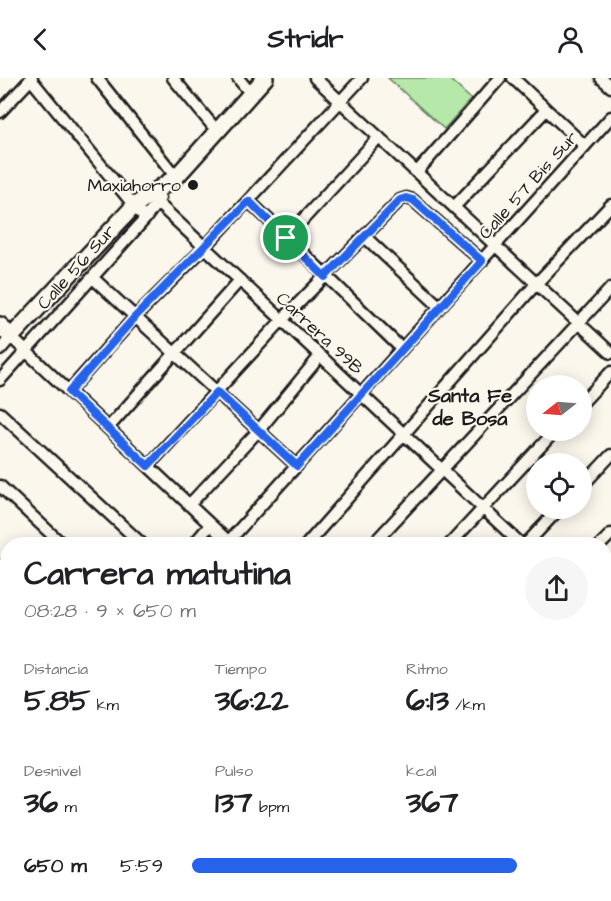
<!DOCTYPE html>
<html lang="es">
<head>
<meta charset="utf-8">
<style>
	:root { --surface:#fff; --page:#f6f6f6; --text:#202124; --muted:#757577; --accent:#2563eb }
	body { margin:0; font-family:"Architects Daughter",sans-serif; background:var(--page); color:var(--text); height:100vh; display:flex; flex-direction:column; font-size:22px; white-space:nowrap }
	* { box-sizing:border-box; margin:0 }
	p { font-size:20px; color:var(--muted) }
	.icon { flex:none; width:33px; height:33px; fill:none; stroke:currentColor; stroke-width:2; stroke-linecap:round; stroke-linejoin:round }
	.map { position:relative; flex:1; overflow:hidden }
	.side { position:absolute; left:0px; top:459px; width:612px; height:364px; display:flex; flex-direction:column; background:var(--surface); border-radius:24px 24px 0 0; box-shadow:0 3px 15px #0003 }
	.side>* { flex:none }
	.needle { width:39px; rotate:253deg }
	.tools { position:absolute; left:526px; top:297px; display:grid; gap:12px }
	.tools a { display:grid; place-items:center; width:66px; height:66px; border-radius:50%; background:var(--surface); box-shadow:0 3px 15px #0003; font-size:30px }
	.pin { position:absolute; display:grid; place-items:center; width:51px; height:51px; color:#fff; margin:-26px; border:3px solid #fff; border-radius:50%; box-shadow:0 2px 6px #0007 }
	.round { display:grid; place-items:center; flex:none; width:63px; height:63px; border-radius:32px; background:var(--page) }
	.overview { display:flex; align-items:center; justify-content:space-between; height:102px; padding:0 24px }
	h1 { font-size:33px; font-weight:700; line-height:45px }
	.figures { display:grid; grid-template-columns:repeat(3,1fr); gap:9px; height:102px; padding:6px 24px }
	.figures div { display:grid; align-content:center }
	.figures b { font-size:30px; font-weight:700 }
	.figures small { font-size:16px; font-weight:400 }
	.figures p { font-size:16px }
	ul { padding:0 24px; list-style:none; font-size:20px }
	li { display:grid; grid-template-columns:96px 72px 1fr; align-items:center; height:45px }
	li i { height:15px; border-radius:8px; background:var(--accent) }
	header { display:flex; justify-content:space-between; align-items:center; height:78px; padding:0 24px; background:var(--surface); font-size:27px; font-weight:700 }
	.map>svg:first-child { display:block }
	.green { fill:#b5e8a9; stroke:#688262; stroke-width:1.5 }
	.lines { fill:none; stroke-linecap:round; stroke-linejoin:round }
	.street-casing { stroke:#1c1c1c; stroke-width:15 }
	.secondary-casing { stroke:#1c1c1c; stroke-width:20 }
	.street { stroke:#fbf7ec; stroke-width:10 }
	.secondary { stroke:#fbf7ec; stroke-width:15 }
	.route-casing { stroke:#fff; stroke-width:12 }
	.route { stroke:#2563eb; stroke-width:8 }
	.poi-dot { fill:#1c1c1c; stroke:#fbf7ec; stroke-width:2 }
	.labels { text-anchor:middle; stroke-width:4.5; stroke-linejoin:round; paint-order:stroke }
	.poi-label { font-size:18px; fill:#1c1c1c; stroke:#fbf7ec; text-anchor:end }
	.street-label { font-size:18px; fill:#1c1c1c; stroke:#fbf7ec }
	.neighbourhood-label { font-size:20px; font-weight:bold; fill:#1c1c1c; stroke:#fbf7ec }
</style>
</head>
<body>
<header><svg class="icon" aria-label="back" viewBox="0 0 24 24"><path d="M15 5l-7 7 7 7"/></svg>Stridr<svg class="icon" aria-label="person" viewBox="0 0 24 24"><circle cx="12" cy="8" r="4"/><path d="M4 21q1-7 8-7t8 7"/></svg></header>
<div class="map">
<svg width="611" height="823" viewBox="0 0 611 823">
	<rect width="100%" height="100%" fill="#fbf7ec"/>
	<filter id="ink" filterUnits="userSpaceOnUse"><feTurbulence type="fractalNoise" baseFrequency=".0167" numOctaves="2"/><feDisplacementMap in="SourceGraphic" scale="12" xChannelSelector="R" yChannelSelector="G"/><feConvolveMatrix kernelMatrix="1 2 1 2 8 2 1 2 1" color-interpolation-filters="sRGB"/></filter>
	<g filter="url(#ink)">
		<path class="green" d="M 388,0 L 448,0 L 471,21 L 444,51 Z"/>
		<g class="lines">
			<g class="street-casing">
				<path id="street" d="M 30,0 L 145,141
					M 97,0 L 176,99 L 173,103
					M 173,0 L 217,53
					M 238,0 L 251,16
					M 315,0 L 611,275
					M 513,0 L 585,68
					M 601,0 L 611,9
					M 0,34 L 32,0
					M 417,94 L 500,0
					M 149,117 L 521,466
					M 249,123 L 402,271
					M 454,129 L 546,32
					M 364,158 L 440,229
					M 286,160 L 379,59
					M 93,200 L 297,388
					M 0,272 L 11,259 L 231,466
					M 0,302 L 145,141 L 160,120
					M 69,313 L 135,239 L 205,169 L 362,0
					M 582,325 L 611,294
					M 0,335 L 142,466
					M 108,350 L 240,202
					M 148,388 L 282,242 L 400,122 L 406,120 L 413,122 L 482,183
					M 0,408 L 62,466
					M 582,408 L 611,377
					M 189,427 L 259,352 L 320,278
					M 228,464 L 611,39
					M 194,466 L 210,447
					M 307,466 L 536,206 L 611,127
					M 373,466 L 611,210
					M 450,466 L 556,352
					M 526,466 L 560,430
					M 601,466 L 611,456
					M 0,487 L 8,494
					M 604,544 L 611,537
					M 0,567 L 8,574
					M 604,629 L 611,622
					M 0,645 L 8,652
					M 0,680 L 8,671
					M 0,723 L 8,730
					M 0,798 L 8,805
					M 20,816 L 28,823
					M 101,816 L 109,823
					M 185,816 L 192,823
					M 269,816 L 276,823
					M 344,816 L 352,823
					M 425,823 L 431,816"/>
			</g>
			<g class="secondary-casing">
				<path id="secondary" d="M 0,247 L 11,259 L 134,128 L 176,99 L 265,0"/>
			</g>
			<use href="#street" class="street"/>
			<use href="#secondary" class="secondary"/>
		</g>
	</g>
	<g class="lines" filter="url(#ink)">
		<g class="route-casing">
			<path id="route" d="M 406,120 L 413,122 L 482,183 L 297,388 L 217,314 L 148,388 L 69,314 L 135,239 L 249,123 L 325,199 L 400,122 Z"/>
		</g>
		<use href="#route" class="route"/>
	</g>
	<circle class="poi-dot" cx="193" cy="107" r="6"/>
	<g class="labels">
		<g class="poi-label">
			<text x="181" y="113">Maxiahorro</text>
		</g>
		<g class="street-label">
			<text transform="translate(528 107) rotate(-48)" y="6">Calle 57 Bis Sur</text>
			<text transform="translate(76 189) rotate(-48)" y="6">Calle 56 Sur</text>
			<text transform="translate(320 255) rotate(43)" y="6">Carrera 99B</text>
		</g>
		<g class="neighbourhood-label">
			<text x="470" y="324">Santa Fe<tspan x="470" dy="23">de Bosa</tspan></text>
		</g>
	</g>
</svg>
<div class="tools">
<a><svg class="needle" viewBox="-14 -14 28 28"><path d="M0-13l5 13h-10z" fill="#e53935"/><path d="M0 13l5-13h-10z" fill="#757577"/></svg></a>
<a><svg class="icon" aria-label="locate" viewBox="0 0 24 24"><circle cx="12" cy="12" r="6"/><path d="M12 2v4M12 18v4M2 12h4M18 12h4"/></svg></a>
</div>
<div class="pin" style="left:286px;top:160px;background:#1e9e55"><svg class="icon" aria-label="arrive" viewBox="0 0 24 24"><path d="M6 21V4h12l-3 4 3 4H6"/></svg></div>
<section class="side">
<div class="overview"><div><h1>Carrera matutina</h1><p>08:28 · 9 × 650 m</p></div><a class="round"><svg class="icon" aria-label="share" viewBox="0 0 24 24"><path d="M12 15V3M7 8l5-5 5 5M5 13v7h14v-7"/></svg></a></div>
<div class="figures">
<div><p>Distancia</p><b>5.85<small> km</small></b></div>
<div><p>Tiempo</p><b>36:22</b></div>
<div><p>Ritmo</p><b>6:13<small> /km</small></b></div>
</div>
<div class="figures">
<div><p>Desnivel</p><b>36<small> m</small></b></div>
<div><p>Pulso</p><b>137<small> bpm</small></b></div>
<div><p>kcal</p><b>367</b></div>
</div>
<ul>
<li><b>650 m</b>5:59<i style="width:82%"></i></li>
</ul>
</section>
</div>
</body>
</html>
